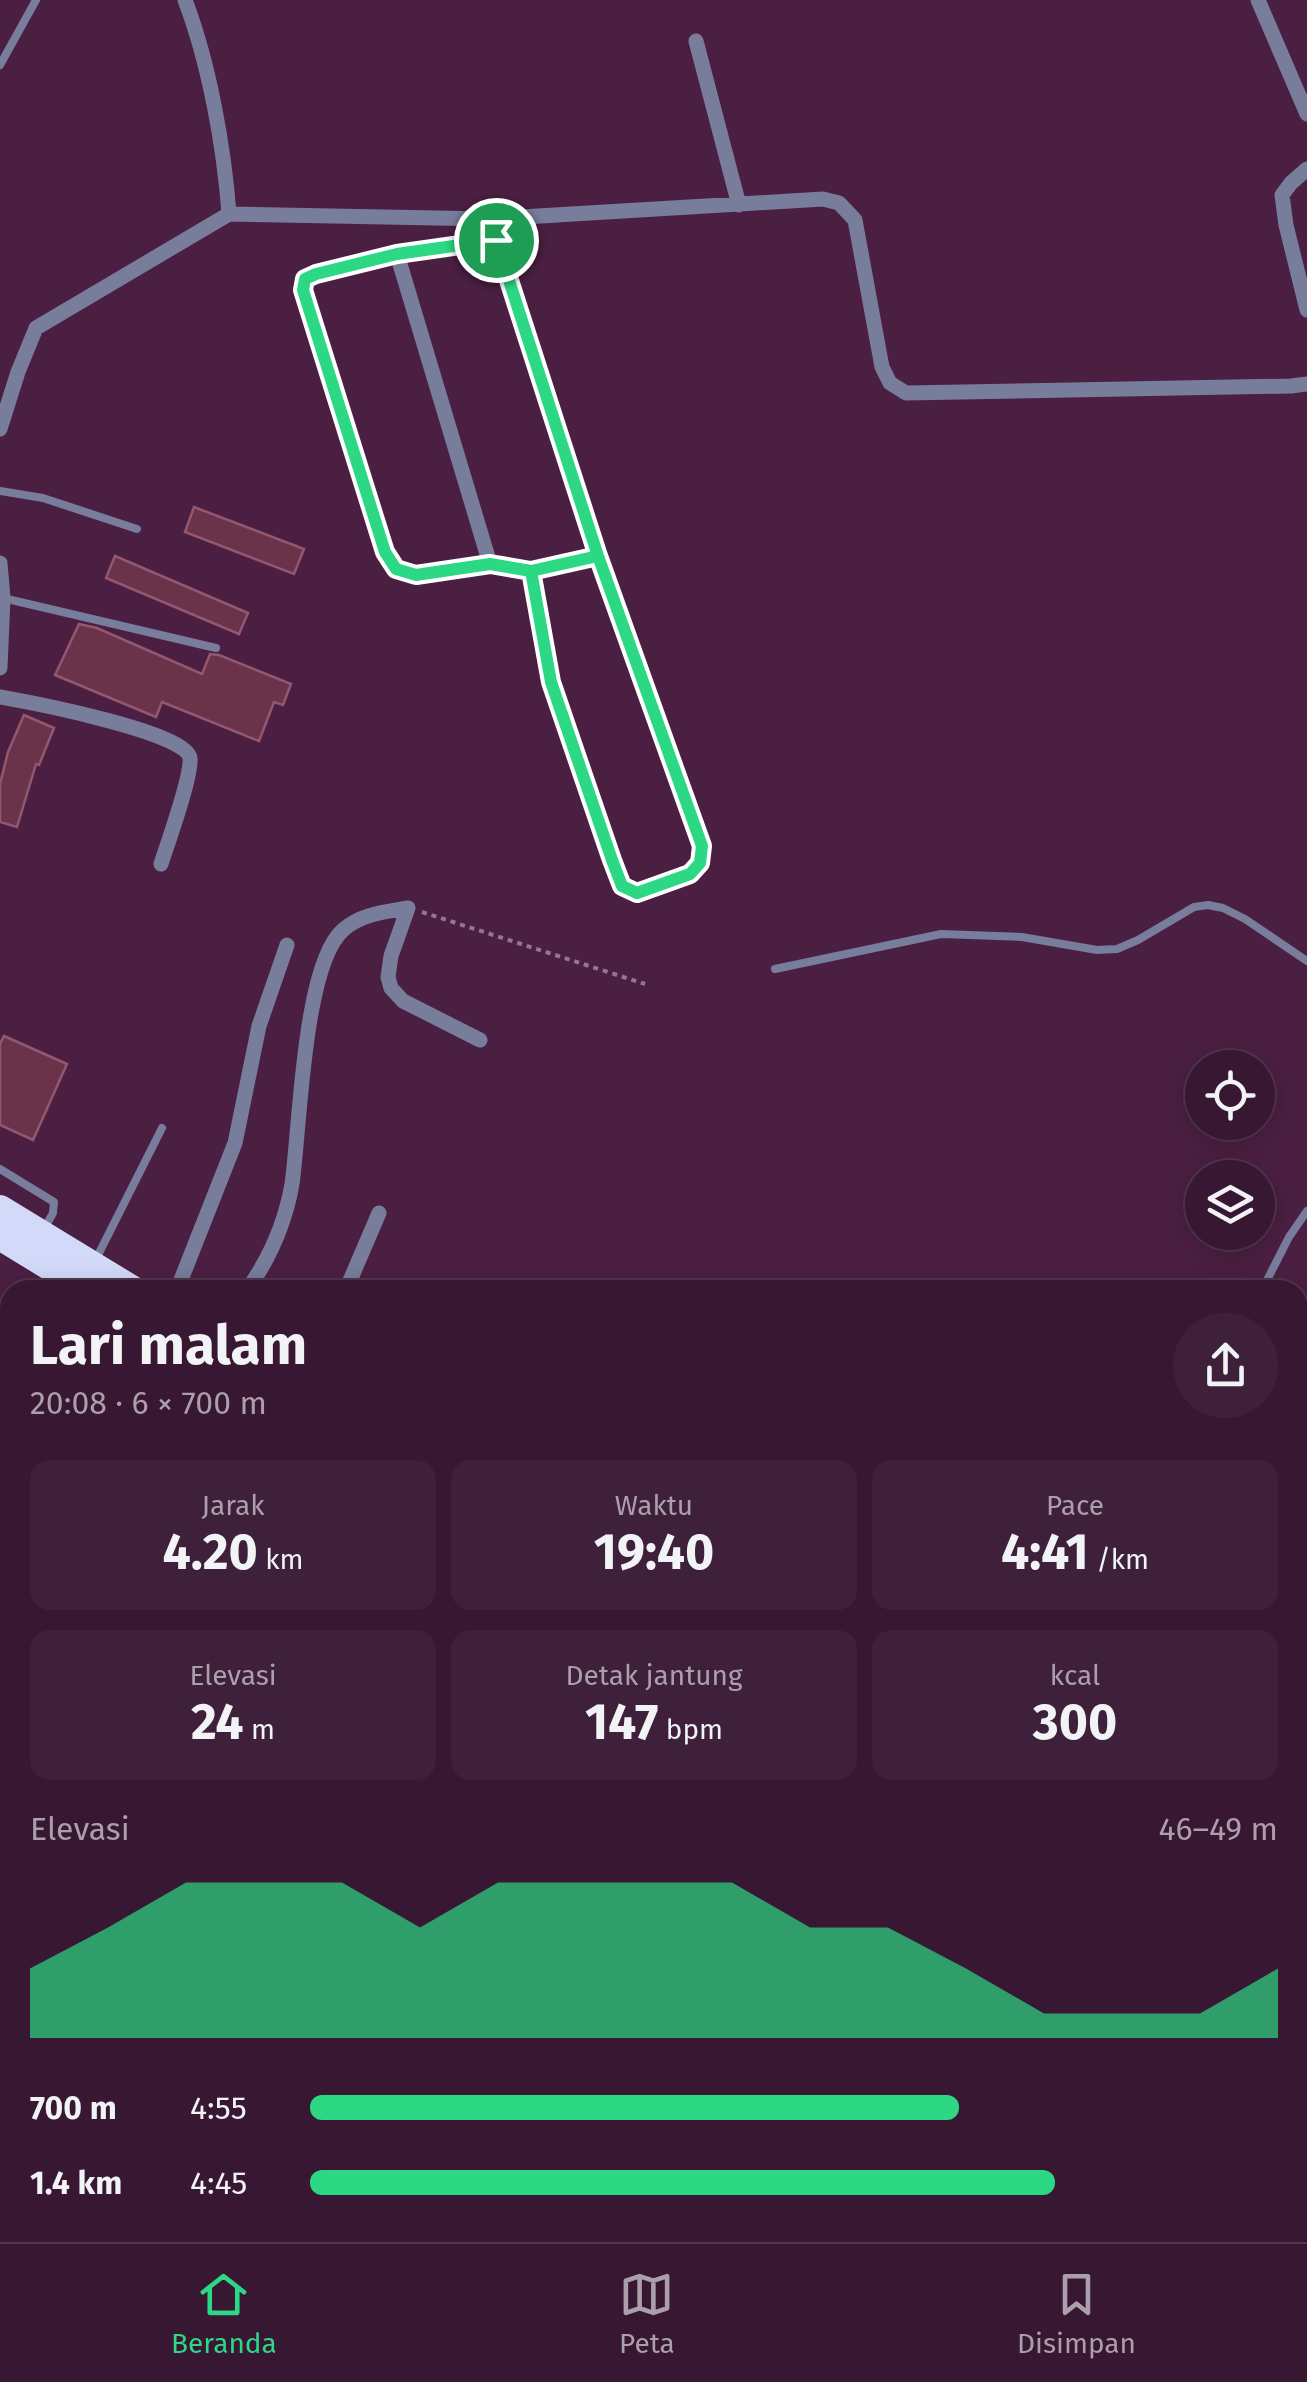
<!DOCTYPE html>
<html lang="id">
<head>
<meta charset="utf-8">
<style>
	:root { --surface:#381732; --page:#3f203a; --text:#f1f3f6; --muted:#ab9fac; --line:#52364d; --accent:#2cd884 }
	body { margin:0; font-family:"Fira Sans",sans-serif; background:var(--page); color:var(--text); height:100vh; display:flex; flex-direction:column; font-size:38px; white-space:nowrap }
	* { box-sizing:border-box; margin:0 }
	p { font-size:32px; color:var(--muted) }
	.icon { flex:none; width:55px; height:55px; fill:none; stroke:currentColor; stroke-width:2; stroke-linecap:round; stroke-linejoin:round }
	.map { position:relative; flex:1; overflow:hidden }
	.details { position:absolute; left:0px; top:1280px; width:1308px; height:962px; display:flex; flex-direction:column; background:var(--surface); border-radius:30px 30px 0 0; box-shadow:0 5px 25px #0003,0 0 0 2px var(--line) }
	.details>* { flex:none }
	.controls { position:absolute; left:1185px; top:1050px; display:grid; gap:20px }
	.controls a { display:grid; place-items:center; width:90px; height:90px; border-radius:50%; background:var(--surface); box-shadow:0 5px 25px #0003,0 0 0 2px var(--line); font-size:50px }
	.pin { position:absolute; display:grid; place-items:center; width:85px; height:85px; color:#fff; margin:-42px; border:5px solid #fff; border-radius:50%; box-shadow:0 2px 10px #0007 }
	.round { display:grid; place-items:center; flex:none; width:105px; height:105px; border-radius:52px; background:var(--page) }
	.overview { display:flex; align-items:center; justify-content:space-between; height:170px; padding:0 30px }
	h1 { font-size:55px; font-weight:700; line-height:75px }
	.figures { display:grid; grid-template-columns:repeat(3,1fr); gap:15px; height:170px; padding:10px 30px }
	.figures div { display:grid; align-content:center; border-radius:20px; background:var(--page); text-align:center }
	.figures b { font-size:50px; font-weight:700 }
	.figures small { font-size:28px; font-weight:400 }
	.figures p { font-size:28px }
	.chart { height:280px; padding:20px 30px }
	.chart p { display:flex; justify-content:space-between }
	.chart svg { width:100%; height:180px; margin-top:10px; fill:var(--accent); opacity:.7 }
	ul { padding:0 30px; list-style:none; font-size:32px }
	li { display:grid; grid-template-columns:160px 120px 1fr; align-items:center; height:75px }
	li i { height:25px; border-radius:12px; background:var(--accent) }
	.tabs { display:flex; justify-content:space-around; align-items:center; height:140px; border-top:2px solid var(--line); background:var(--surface); font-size:28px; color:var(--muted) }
	.tabs a { display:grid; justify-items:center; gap:5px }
	.tabs .current { color:var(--accent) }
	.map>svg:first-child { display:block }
	.building { fill:#6b334a; stroke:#93576f; stroke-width:2.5 }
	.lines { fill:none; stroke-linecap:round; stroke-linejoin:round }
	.path { stroke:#997491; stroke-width:4; stroke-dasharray:5 5; stroke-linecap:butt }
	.service { stroke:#777d9b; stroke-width:8 }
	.minor { stroke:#777d9b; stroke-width:15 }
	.trunk { stroke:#d2d9f9; stroke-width:28 }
	.route-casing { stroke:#fff; stroke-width:20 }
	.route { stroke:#2cd884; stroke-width:12 }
</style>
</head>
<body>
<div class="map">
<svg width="1307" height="2242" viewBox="0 0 1307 2242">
	<rect width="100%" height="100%" fill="#4b1f42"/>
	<path class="building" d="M 194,507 L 304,549 L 294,574 L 185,532 Z
		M 115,556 L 248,613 L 239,634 L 106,578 Z
		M 79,624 L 97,628 L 202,674 L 210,654 L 219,655 L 291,684 L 283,705 L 274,702 L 259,741 L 162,702 L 156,717 L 55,675 Z
		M 24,715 L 54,728 L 39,765 L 36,764 L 17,827 L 0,822 L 0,784 L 8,752 Z
		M 4,1036 L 67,1064 L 33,1140 L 0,1125 L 0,1044 Z"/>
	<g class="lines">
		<path class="path" d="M 422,912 L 645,984"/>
		<path class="service" d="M 0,65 L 36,0
			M 0,491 L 43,498 L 137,529
			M 3,598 L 216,648
			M 775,969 L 941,934 L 1022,937 L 1097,950 L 1117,949 L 1138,940 L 1194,907 L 1208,905 L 1223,908 L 1245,919 L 1307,961
			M 0,1169 L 54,1202 L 53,1213 L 44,1229
			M 95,1261 L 162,1128
			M 1262,1290 L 1289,1237 L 1307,1211
			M 1298,1535 L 1307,1539
			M 1298,1588 L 1307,1571"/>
		<path class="minor" d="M 185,0 C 209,63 224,146 229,214
			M 1258,0 L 1307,114
			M 696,41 L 739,205
			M 1307,169 L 1291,183 L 1282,195 L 1286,225 L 1307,310
			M 489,219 L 599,556 L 702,846 L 700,863 L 690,874 L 637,893 L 622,886 L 612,861 L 551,681 L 531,571
			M 496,241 L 397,254 L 305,279 L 303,290 L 385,552 L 396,569 L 416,575 L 490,564 L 531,571 L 599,556
			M 397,254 L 490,564
			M 0,429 L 18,372 L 36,328 L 229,214 L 489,219 L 823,199 L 839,203 L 855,220 L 882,367 L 890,383 L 906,393 L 1291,386 L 1307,384
			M 0,563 L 3,598 L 0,668
			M 0,697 C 28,702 187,732 190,758 C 192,776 168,842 161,864
			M 177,1290 L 235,1143 L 259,1026 L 287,945
			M 247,1290 C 270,1258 285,1224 292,1184 C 300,1129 303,965 343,930 C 361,914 385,912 408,908 L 391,956 L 388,977 L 391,988 L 403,1001 L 480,1040
			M 346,1290 L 379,1213
			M 0,1610 L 9,1598
			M 1303,1743 L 1307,1763
			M 0,1776 L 10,1764
			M 1298,1826 L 1307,1808
			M 1298,2104 L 1307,2082
			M 791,2232 L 796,2242
			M 903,2242 L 909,2232
			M 1232,2242 L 1236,2232"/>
		<path class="trunk" d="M 0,1209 L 133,1290
			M 0,1236 L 88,1290
			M 1298,2005 L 1307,2011"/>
	</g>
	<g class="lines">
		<g class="route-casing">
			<path id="route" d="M 496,240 L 397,254 L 316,274 L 305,279 L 303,290 L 385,552 L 396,569 L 416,575 L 490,564 L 531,571 L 598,556 L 702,846 L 700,863 L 690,874 L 637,893 L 622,886 L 612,860 L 551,682 L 531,571 L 598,556 L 496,240"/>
		</g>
		<use href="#route" class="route"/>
	</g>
</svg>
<div class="controls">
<a><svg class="icon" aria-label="locate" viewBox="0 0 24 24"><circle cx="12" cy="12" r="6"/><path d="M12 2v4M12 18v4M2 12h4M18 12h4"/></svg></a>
<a><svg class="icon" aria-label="layers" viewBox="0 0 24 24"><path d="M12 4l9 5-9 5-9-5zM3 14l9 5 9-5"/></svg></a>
</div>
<div class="pin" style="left:496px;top:240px;background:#1e9e55"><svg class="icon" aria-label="arrive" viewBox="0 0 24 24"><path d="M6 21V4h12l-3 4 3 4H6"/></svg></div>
<section class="details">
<div class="overview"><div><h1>Lari malam</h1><p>20:08 · 6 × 700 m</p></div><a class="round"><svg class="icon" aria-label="share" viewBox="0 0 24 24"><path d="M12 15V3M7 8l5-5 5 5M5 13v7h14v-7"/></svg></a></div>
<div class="figures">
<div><p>Jarak</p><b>4.20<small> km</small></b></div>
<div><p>Waktu</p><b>19:40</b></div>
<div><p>Pace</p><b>4:41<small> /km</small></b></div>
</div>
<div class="figures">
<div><p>Elevasi</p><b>24<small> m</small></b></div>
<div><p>Detak jantung</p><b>147<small> bpm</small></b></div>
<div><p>kcal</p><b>300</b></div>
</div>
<div class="chart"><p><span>Elevasi</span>46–49 m</p>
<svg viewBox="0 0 160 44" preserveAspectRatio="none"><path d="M0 44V27L10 17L20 6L30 6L40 6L50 17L60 6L70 6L80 6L90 6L100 17L110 17L120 27L130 38L140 38L150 38L160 27V44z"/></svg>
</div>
<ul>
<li><b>700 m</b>4:55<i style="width:67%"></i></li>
<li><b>1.4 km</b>4:45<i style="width:77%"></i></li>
</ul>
</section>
</div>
<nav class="tabs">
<a class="current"><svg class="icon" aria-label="home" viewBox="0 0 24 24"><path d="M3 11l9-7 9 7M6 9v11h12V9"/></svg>Beranda</a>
<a><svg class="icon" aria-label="map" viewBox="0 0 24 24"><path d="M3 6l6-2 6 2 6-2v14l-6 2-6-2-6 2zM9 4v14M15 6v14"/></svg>Peta</a>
<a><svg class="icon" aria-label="saved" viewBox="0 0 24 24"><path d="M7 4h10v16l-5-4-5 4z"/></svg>Disimpan</a>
</nav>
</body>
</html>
